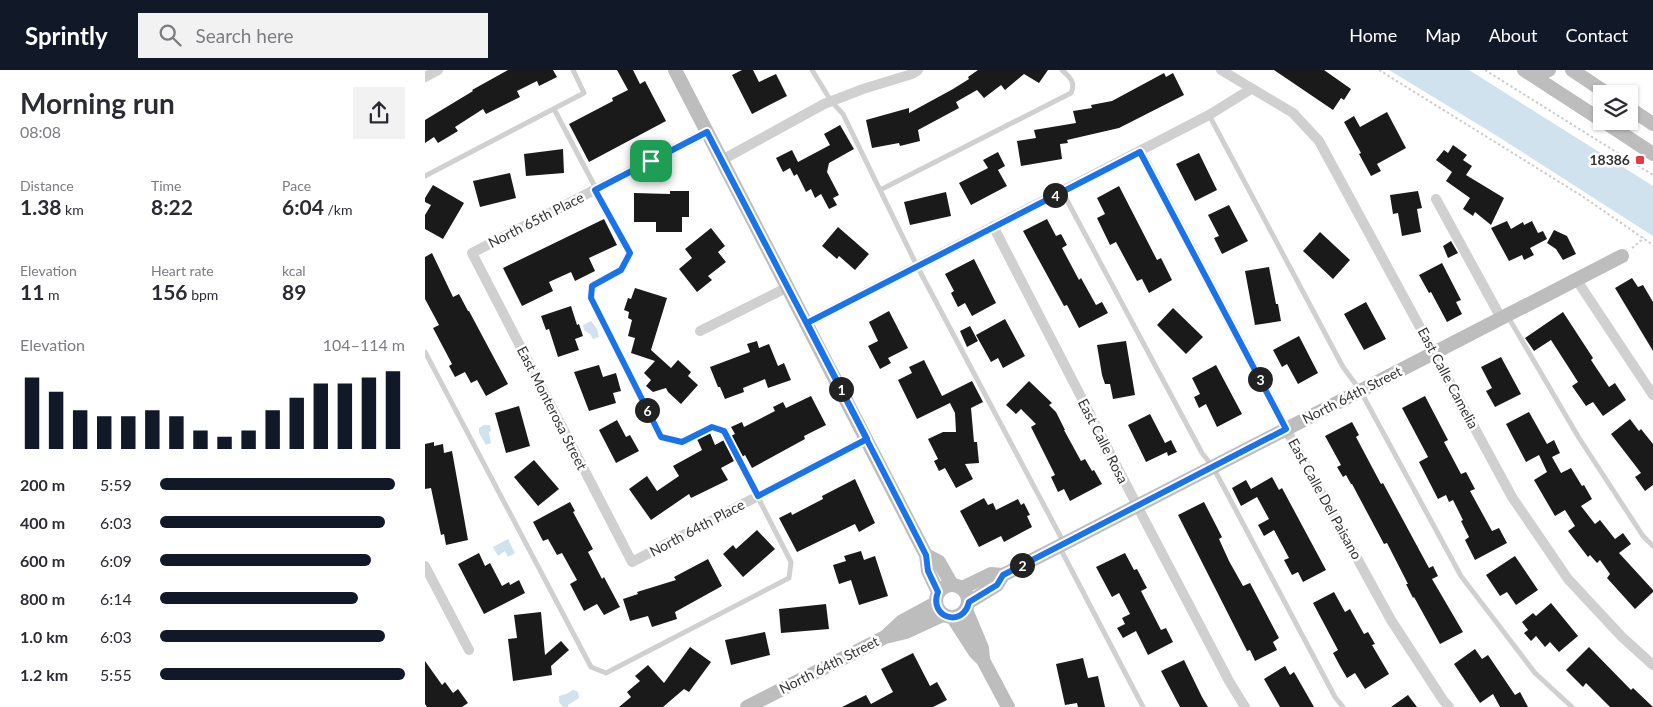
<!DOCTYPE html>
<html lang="en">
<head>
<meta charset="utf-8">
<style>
	:root { --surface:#fff; --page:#f2f2f3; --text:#2b2b33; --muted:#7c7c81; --accent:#111827 }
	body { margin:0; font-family:Lato,sans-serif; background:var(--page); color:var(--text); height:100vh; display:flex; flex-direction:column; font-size:19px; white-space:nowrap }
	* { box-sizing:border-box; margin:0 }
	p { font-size:16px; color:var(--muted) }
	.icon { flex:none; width:28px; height:28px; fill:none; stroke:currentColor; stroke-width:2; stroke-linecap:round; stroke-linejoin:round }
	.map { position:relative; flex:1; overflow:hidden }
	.details { display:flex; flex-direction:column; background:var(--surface); width:425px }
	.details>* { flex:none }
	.controls { position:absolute; left:1168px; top:15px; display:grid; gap:10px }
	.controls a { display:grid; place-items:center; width:45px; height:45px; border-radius:0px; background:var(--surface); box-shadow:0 1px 4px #0004; font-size:25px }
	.pin { position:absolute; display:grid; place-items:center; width:42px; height:42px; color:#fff; margin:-21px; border-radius:10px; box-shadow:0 2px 8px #0006 }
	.km { position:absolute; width:25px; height:25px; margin:-12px; border-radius:50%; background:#222; color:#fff; font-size:14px; line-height:25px; text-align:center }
	.round { display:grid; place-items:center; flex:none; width:52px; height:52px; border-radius:0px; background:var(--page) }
	.summary { display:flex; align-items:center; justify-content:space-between; height:85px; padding:0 20px }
	h1 { font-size:28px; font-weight:700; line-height:38px }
	.metrics { display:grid; grid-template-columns:repeat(3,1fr); gap:8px; height:85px; padding:5px 20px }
	.metrics div { display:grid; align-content:center }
	.metrics b { font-size:21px; font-weight:700 }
	.metrics small { font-size:14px; font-weight:400 }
	.metrics p { font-size:14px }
	.chart { height:140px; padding:10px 20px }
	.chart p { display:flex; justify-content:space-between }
	.chart svg { width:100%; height:90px; margin-top:5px; stroke:var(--accent); stroke-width:6 }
	ul { padding:0 20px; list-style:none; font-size:16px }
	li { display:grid; grid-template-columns:80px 60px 1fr; align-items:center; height:38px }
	li i { height:12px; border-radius:6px; background:var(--accent) }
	header { display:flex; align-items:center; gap:30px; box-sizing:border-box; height:70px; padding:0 25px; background:var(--accent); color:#fff }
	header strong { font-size:24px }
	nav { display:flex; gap:28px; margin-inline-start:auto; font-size:18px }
	.search { width:350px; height:45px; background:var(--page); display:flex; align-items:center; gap:12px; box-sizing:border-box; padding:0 18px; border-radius:0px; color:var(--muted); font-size:19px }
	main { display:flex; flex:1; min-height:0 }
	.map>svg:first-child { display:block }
	.water { fill:#cfe2ee }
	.building { fill:#1a1a1a }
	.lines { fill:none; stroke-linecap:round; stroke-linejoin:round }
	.path { stroke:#cdcdcd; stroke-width:2; stroke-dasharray:2.5 2.5; stroke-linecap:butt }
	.lane { stroke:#d0d0d0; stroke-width:5 }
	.street { stroke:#d0d0d0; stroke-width:10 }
	.secondary { stroke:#bdbdbd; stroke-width:14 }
	.route-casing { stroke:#fff; stroke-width:10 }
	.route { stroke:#1a73e8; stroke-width:6 }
	.poi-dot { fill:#e63946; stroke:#fff; stroke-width:2 }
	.labels { text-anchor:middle; stroke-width:5; stroke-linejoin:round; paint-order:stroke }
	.poi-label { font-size:14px; font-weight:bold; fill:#333; stroke:#fff; text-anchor:end }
	.street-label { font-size:14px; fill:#333; stroke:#fff }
</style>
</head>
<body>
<header>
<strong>Sprintly</strong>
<div class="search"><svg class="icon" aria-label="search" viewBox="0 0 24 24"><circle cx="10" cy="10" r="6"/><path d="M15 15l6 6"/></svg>Search here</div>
<nav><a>Home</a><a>Map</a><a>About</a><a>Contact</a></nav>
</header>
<main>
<section class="details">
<div class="summary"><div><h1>Morning run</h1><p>08:08</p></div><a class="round"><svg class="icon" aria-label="share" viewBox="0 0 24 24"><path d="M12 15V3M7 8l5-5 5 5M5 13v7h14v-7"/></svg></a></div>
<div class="metrics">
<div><p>Distance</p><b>1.38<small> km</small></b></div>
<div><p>Time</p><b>8:22</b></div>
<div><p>Pace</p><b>6:04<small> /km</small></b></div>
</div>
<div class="metrics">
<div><p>Elevation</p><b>11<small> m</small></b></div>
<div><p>Heart rate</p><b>156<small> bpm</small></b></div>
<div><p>kcal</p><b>89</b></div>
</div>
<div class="chart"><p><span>Elevation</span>104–114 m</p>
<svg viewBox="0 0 160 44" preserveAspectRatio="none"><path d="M5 44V9M15 44V16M25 44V25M35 44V28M45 44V28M55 44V25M65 44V28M75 44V35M85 44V38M95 44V35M105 44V25M115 44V19M125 44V12M135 44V12M145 44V9M155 44V6"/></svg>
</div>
<ul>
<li><b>200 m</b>5:59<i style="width:96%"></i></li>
<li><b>400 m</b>6:03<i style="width:92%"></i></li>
<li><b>600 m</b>6:09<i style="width:86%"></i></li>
<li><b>800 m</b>6:14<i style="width:81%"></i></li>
<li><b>1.0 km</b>6:03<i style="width:92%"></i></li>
<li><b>1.2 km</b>5:55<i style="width:100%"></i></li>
</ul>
</section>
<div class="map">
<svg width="1228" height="637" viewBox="0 0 1228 637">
	<rect width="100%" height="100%" fill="#fff"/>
	<path class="water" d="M 964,0 L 1044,0 L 1228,116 L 1228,166 L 1069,64 Z
		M 166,251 L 172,259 L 174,267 L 168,269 L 165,264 L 159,260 L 158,255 Z
		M 59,355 L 65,355 L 66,361 L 64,362 L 66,373 L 61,375 L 54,363 L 54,358 Z
		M 83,469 L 90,483 L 83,487 L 80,481 L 73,486 L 68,477 Z
		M 148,620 L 153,622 L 154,628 L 143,635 L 143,637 L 138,637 L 134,632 L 134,626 L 141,624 Z"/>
	<path class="building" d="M 83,0 L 128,0 L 132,7 L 114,16 L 112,11 L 92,21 L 95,27 L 61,44 L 58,39 L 30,57 L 33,61 L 13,73 L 9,67 L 0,73 L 0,50 L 48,21 L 47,20 Z
		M 192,0 L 208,0 L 215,14 L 220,11 L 241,51 L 164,92 L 144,54 L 188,31 L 187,28 L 203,20 Z
		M 317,0 L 328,0 L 334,12 L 351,4 L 362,26 L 327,44 L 307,5 Z
		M 553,0 L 623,0 L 614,13 L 599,4 L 580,20 L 576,15 L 559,28 L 552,20 L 531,32 L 534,38 L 493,60 L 495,71 L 475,76 L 474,73 L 447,78 L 441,50 L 484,38 L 484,43 L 528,19 L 544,9 L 543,7 Z
		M 849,0 L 899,0 L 926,19 L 919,30 L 916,28 L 908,40 Z
		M 739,3 L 741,7 L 748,3 L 759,25 L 694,58 L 642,70 L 643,73 L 635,74 L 637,89 L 596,96 L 592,71 L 611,68 L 609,60 L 651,53 L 648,41 L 667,38 L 666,35 L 687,31 Z
		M 962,42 L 981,78 L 952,94 L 956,101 L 946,106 L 934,84 L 936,83 L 919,52 L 929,46 L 935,57 Z
		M 415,55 L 429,79 L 404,93 L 402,102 L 414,125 L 408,128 L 412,135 L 404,139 L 396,124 L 390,128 L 386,119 L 381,122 L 372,104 L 369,106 L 365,98 L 358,102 L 351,88 L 367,80 L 373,92 L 405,75 L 399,64 Z
		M 1028,75 L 1042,85 L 1038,90 L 1047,96 L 1041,105 L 1079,128 L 1066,155 L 1050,142 L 1048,146 L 1038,139 L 1045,128 L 1021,111 L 1027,102 L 1011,90 L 1019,80 L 1023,83 Z
		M 138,79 L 139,103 L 101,106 L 99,84 Z
		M 573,82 L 580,96 L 573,100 L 582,116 L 546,135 L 534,113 L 563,98 L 558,90 Z
		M 774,83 L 792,120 L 770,131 L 751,94 Z
		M 85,103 L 91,128 L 55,137 L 48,111 Z
		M 8,115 L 39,133 L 18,169 L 0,159 L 0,145 L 6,135 L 0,132 L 0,128 Z
		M 694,116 L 732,190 L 736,188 L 747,210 L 724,223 L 717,209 L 712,211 L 691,172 L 685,175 L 672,148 L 680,144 L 672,128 Z
		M 245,121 L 264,121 L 264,147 L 257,147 L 257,162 L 231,162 L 231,152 L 209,152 L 209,123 L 245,124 Z
		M 993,121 L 997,138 L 992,139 L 996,162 L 977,166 L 973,143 L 968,144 L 965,125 Z
		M 521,122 L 526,146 L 485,155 L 479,132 Z
		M 804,135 L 823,171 L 797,184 L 789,168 L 794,166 L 783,145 Z
		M 179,149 L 192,175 L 164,188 L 170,201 L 150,211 L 146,202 L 124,212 L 128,221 L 97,236 L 78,198 Z
		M 622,149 L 631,166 L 636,164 L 642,175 L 637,178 L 654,210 L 656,208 L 671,235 L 677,232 L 683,243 L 654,258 L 642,235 L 639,236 L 598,161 Z
		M 1082,151 L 1086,159 L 1098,152 L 1099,155 L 1107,151 L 1113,163 L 1118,161 L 1122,169 L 1105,178 L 1109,185 L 1099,190 L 1097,185 L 1084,191 L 1066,158 Z
		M 413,157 L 444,184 L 430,200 L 414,186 L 412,189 L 397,176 Z
		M 286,158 L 300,176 L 293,182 L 301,192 L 283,206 L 287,210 L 272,222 L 254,199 L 267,188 L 260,179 Z
		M 1129,160 L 1142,166 L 1151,184 L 1138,190 L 1131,179 L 1122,173 Z
		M 895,162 L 925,190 L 908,209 L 878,181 Z
		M 1026,171 L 1033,183 L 1023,188 L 1018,176 Z
		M 7,183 L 28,227 L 34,224 L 43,241 L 44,241 L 83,314 L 61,326 L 52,310 L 46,313 L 40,302 L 30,307 L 24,296 L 27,294 L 8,258 L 14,255 L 0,229 L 0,187 Z
		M 549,189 L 571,233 L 547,246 L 540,233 L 533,237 L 526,223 L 529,221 L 520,204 Z
		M 1017,193 L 1036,230 L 1031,232 L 1037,244 L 1022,252 L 1006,222 L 1004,223 L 994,205 Z
		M 844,197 L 851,234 L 853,234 L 856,251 L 830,255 L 820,201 Z
		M 1207,208 L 1213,217 L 1218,215 L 1228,232 L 1228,281 L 1190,218 Z
		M 210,218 L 242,228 L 226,280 L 246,298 L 253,290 L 266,302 L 263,306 L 273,315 L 256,334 L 243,322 L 241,318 L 228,322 L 221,316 L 226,310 L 219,303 L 230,291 L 206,283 L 210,268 L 203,266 L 207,250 L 203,248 L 204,242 L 199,240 L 203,228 L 206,229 Z
		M 941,232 L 961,269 L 939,280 L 919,244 Z
		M 146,236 L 152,255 L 154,254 L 158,266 L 150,269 L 154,280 L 133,287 L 124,259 L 121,260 L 116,246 Z
		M 748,238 L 778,267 L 761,284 L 732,255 Z
		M 464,241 L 483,278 L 463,288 L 466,293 L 455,299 L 443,276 L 453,271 L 444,252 Z
		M 1138,242 L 1168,288 L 1166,290 L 1184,317 L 1190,313 L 1201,330 L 1178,346 L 1168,332 L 1161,336 L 1147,316 L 1153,312 L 1126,270 L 1109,281 L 1100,268 Z
		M 580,249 L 600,286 L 578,298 L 573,288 L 566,292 L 551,265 Z
		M 545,256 L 553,271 L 542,277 L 535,261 Z
		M 874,266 L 893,303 L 873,314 L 862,294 L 857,297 L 848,280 Z
		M 332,271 L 334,278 L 344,274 L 353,296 L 359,293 L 366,310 L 343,318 L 340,309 L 318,318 L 319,322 L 300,329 L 295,317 L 293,317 L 285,297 L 325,282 L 322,274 Z
		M 701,271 L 710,325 L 688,329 L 685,314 L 680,314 L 677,305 L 672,275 Z
		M 1076,287 L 1096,324 L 1070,337 L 1061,321 L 1067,318 L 1056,297 Z
		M 499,290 L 517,326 L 547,311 L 558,332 L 546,338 L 549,372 L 552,372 L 554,393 L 540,394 L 548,409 L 531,418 L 520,398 L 514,401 L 509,391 L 513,389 L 503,369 L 518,362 L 531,362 L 530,343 L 525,333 L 492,349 L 473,310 L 487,303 L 484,297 Z
		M 174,295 L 178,307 L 191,303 L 196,321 L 188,323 L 191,333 L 164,341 L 149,302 Z
		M 791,295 L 817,344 L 792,357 L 781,334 L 774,338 L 769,327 L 775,324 L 767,308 Z
		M 604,311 L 627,333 L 624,335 L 631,342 L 640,360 L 639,360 L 656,391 L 660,389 L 667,401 L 669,400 L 677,414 L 645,431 L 639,419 L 633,422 L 626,407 L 630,405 L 606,357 L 611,354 L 596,339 L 591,344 L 581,335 Z
		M 386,326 L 401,355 L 379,366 L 380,369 L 327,398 L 320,385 L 317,387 L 306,366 L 310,364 L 306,357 L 317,352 L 319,357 L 350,341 L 348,337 L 358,332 L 361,338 Z
		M 1000,326 L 1023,370 L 1019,372 L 1036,404 L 1041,402 L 1050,419 L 1045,421 L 1067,461 L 1074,458 L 1082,473 L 1050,490 L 1040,470 L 1044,467 L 1036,451 L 1038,450 L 1028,430 L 1024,432 L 1021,425 L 1013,429 L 994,392 L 1003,387 L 977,338 Z
		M 94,336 L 105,376 L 81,383 L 70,343 Z
		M 1104,342 L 1122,374 L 1129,370 L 1135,383 L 1127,387 L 1136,403 L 1146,398 L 1157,416 L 1159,415 L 1167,429 L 1156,436 L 1170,454 L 1175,450 L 1190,469 L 1198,463 L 1206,474 L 1194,483 L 1228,520 L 1228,522 L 1210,539 L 1182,508 L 1185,504 L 1175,490 L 1172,493 L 1165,485 L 1163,487 L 1143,461 L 1150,456 L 1140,440 L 1130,446 L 1109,410 L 1122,402 L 1114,385 L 1101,392 L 1081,354 Z
		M 725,344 L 740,373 L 746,370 L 752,382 L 743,386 L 742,382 L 721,392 L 703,355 Z
		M 1205,349 L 1214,361 L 1216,359 L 1228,374 L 1228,415 L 1220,421 L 1210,407 L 1216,403 L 1186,364 Z
		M 192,350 L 201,367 L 205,365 L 214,381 L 191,393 L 174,360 Z
		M 927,352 L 934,365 L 931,367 L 956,414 L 958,413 L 1004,498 L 1008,496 L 1013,506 L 1007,509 L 1038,562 L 1015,574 L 989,527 L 988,528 L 981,514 L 983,514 L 962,473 L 959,474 L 927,414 L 926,414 L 921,405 L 918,407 L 912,397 L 916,395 L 900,366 Z
		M 285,363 L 290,375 L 299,370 L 309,391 L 296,398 L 303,410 L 266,428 L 264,424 L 226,450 L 204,419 L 222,406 L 232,421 L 254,406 L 248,396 L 277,380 L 272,369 Z
		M 9,372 L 9,376 L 18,374 L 19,383 L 27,381 L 43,470 L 21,475 L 19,464 L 16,465 L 6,418 L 0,419 L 0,374 Z
		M 109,390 L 134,419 L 113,436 L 89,407 Z
		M 847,407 L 854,420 L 857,418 L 901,500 L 878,512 L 873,502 L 867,505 L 859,490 L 864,488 L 849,460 L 839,466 L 833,455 L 844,449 L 832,427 L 816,436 L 807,418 L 821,410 L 826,419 Z
		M 430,409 L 450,453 L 434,462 L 430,454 L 372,482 L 354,448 L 366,442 L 367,445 L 398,429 L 397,426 Z
		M 559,428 L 563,435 L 568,433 L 571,440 L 593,429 L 596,435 L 599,433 L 605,445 L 602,446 L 607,457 L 579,472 L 576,466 L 554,477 L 535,441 Z
		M 145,432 L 150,441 L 148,442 L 168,479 L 163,482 L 177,509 L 179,507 L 195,537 L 179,545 L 172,534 L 159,541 L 145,514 L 152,510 L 137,483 L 132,485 L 123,469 L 118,471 L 108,452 Z
		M 779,432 L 797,467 L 794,469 L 804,491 L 818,516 L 825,513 L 854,568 L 848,572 L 852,580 L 830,591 L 825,580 L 822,581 L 753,445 Z
		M 332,460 L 350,479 L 318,507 L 298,484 L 308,475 L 311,479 Z
		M 436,481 L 439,490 L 450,486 L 463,526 L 434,535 L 426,510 L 414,514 L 408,495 L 421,491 L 419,486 Z
		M 54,483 L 60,496 L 65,493 L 77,516 L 84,512 L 85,515 L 94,510 L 100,523 L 59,544 L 33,494 Z
		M 700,483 L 709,500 L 712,499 L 722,518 L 716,521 L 736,560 L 741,558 L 748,572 L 723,585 L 711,561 L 698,568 L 692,558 L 700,554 L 697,548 L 705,544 L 694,523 L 687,527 L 671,497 Z
		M 1090,486 L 1113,520 L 1091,535 L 1082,522 L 1075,526 L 1061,505 Z
		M 283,489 L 297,516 L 250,542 L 252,549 L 227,557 L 223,546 L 205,551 L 198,529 L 213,524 L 212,522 L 251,510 L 249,507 Z
		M 909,522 L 920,542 L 925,539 L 939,564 L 943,562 L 950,574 L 947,575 L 964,604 L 940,619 L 930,603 L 922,608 L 915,596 L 908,583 L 913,580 L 888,533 Z
		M 1126,533 L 1153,566 L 1134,582 L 1125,572 L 1120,577 L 1111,566 L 1106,571 L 1099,563 L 1103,560 L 1097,552 L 1108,543 L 1111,546 Z
		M 401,534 L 404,559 L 356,563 L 354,539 Z
		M 116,542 L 120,585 L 136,571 L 144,580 L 126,596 L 127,605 L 88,611 L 83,569 L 92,568 L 89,545 Z
		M 340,562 L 345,585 L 306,595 L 300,570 Z
		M 265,577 L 286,592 L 264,622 L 259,619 L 238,637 L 194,637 L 206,627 L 202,622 L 215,611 L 210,606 L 223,595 L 239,613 Z
		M 1164,577 L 1206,620 L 1208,618 L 1228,637 L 1185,637 L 1161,613 L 1158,617 L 1141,600 Z
		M 1050,579 L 1057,589 L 1063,585 L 1090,625 L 1095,622 L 1103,637 L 1075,637 L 1068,624 L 1055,633 L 1029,594 Z
		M 488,583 L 505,616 L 512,612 L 522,630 L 508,637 L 417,637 L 441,625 L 446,634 L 468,622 L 456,599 Z
		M 658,588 L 663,608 L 673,606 L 680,637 L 653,637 L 652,633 L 640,635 L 631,594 Z
		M 759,590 L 777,627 L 783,637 L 755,637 L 736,601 Z
		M 0,591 L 17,615 L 20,612 L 28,623 L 33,619 L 43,633 L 37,637 L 2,637 L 0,634 Z
		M 860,596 L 865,605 L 869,602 L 889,637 L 855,637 L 839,609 Z
		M 983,625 L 992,637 L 966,637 Z"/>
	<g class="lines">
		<path class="path" d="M 954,0 L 1157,126 L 1228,175
			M 1060,0 L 1228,105
			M 1207,178 L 1219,168"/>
		<path class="lane" d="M 387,0 L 406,31 L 418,44 L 492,196 L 639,473
			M 784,45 L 918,297 L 935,320 L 1036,506 L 1110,603 L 1147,637
			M 0,106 L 159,23 L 148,0
			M 455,120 L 646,23 C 651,13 645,7 637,0
			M 637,121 L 777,383 L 788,397 L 910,627 L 918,637
			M 1082,245 L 1154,368 L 1218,466 L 1228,476
			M 0,282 L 166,597 L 181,603 L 364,508 L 366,492 L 299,361 L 287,357 L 257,372 L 236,367 L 166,228 L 167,216 L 196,201 L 205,183 L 129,39
			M 634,476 L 718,637"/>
		<path class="street" d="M 796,0 L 868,43 L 894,71 L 1087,427 L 1143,509 L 1197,567 L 1228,595
			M 0,7 L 13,0
			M 282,62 L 47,183 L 207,492 L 442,369
			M 715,81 L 861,359 L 966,550 L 1018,630 L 1024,637
			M 297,90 L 399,34 L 438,19 L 487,4 L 493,0
			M 1011,129 L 1076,248
			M 568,156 L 719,449 L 804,611 L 820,637
			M 1151,209 L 1228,325
			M 382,253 L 784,45 L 826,19
			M 275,261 L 363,217
			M 0,496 L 44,580"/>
		<path class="secondary" d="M 250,0 L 501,485 L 503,501 L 513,522
			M 1099,0 L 1176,50
			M 1147,0 L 1183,24
			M 1109,6 L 1124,0
			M 1204,38 L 1228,54
			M 1178,51 L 1228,84
			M 501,485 L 514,492 L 527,515
			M511 531a16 16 0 1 1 32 0a16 16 0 1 1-32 0Z
			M 537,518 L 566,504 L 578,505 L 1197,186
			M 544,532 L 572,515 L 578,505
			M 541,540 L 557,578 L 558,589
			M 528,548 L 550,582 L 558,590 L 583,637
			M 460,567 L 476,552 L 511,533
			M 322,637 L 460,567 L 481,562 L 518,545"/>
	</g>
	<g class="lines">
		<g class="route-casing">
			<path id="route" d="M 226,91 L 282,62 C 355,203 429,343 501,485 L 503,501 L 513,522 C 503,547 538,559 544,532 L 572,515 L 578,505 L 861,359 L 715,82 L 382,253 L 442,369 L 333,426 L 299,361 L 287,357 L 257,372 L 236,367 L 166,228 L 167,216 L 196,200 L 205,183 L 170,120 L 226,91"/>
		</g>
		<use href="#route" class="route"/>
	</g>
	<rect class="poi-dot" x="1210" y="85" width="10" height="10" rx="2.5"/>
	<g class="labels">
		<g class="poi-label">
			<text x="1205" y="95">18386</text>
		</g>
		<g class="street-label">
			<text transform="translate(111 150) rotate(-27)" y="5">North 65th Place</text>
			<text transform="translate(1023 308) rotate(62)" y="5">East Calle Camelia</text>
			<text transform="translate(927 325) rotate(-27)" y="5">North 64th Street</text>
			<text transform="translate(127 338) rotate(63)" y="5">East Monterosa Street</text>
			<text transform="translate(678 371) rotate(63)" y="5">East Calle Rosa</text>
			<text transform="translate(900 429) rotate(61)" y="5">East Calle Del Paisano</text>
			<text transform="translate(272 458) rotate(-28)" y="5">North 64th Place</text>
			<text transform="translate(404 595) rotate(-27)" y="5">North 64th Street</text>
		</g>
	</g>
</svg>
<div class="controls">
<a><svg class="icon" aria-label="layers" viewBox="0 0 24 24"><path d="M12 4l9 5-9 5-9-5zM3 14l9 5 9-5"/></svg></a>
</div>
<div class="pin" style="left:226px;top:91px;background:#1e9e55"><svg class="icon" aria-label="arrive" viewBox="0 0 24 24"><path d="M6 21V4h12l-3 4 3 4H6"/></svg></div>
<b class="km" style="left:416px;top:319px">1</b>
<b class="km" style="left:597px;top:495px">2</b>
<b class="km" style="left:835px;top:309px">3</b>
<b class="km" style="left:630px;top:125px">4</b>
<b class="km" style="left:222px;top:340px">6</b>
</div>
</main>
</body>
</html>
